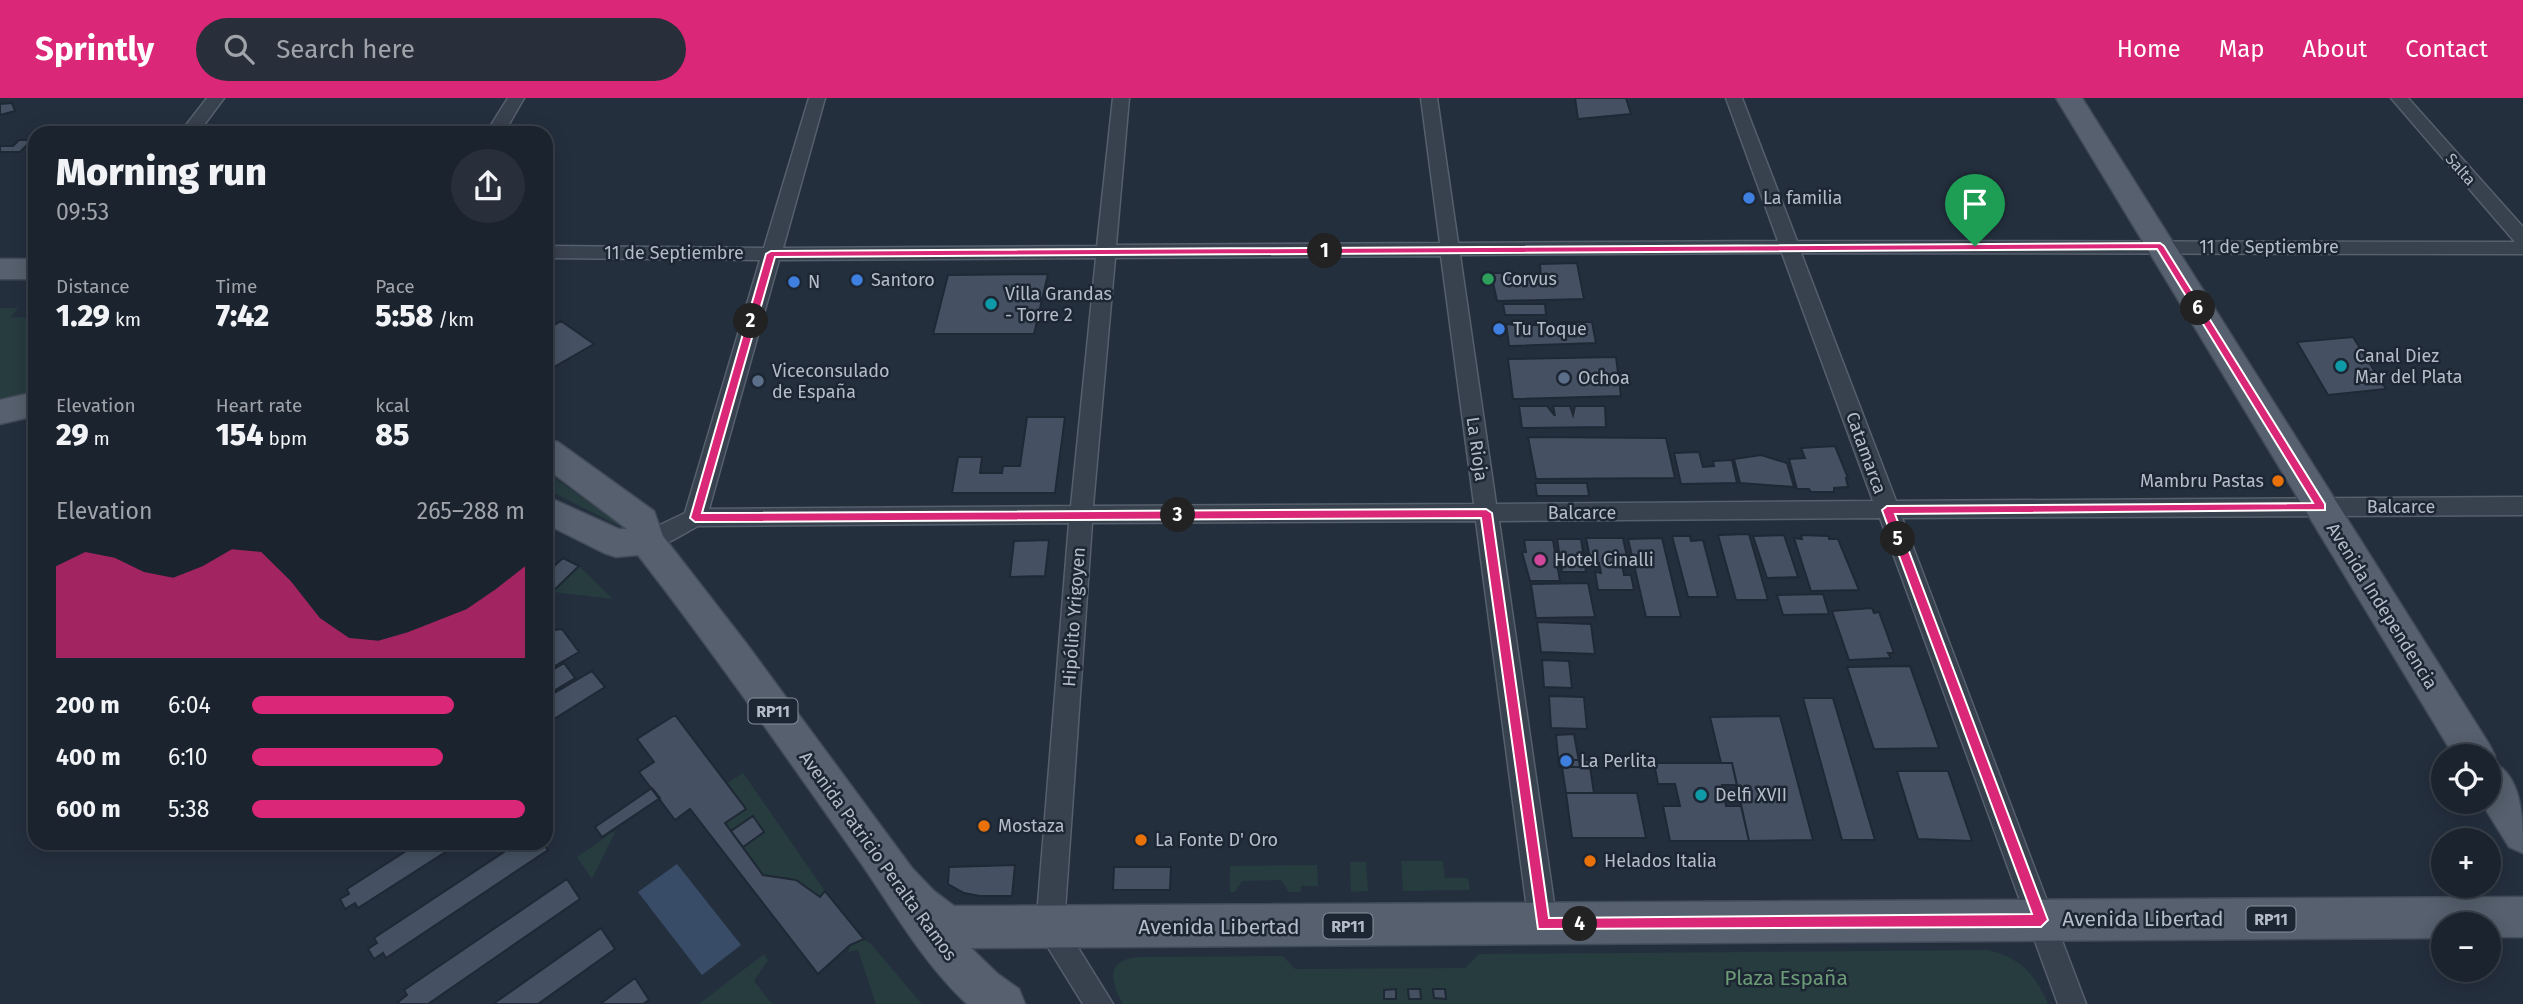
<!DOCTYPE html>
<html lang="en">
<head>
<meta charset="utf-8">
<style>
	:root { --surface:#1b232e; --page:#282f3a; --text:#f1f3f6; --muted:#a0a4aa; --line:#39404a; --accent:#db2777 }
	body { margin:0; font-family:"Fira Sans",sans-serif; background:var(--page); color:var(--text); height:100vh; display:flex; flex-direction:column; font-size:26px; white-space:nowrap }
	* { box-sizing:border-box; margin:0 }
	p { font-size:23px; color:var(--muted) }
	.icon { flex:none; width:38px; height:38px; fill:none; stroke:currentColor; stroke-width:2; stroke-linecap:round; stroke-linejoin:round }
	.map { position:relative; flex:1; overflow:hidden }
	.side { position:absolute; left:28px; top:28px; width:525px; height:724px; display:flex; flex-direction:column; background:var(--surface); border-radius:21px; box-shadow:0 4px 18px #0003,0 0 0 2px var(--line) }
	.side>* { flex:none }
	.buttons { position:absolute; left:2431px; top:646px; display:grid; gap:14px }
	.buttons a { display:grid; place-items:center; width:70px; height:70px; border-radius:50%; background:var(--surface); box-shadow:0 4px 18px #0003,0 0 0 2px var(--line); font-size:35px }
	.pin { position:absolute; display:grid; place-items:center; width:60px; height:60px; color:#fff; margin:-72px -30px; border-radius:50% 50% 50% 0; rotate:-45deg; box-shadow:0 0 7px #0007 }
	.pin .icon { rotate:45deg }
	.km { position:absolute; width:35px; height:35px; margin:-18px; border-radius:50%; background:#222; color:#fff; font-size:19px; line-height:35px; text-align:center }
	.round { display:grid; place-items:center; flex:none; width:74px; height:74px; border-radius:37px; background:var(--page) }
	.overview { display:flex; align-items:center; justify-content:space-between; height:119px; padding:0 28px }
	h1 { font-size:38px; font-weight:800; line-height:52px }
	.stats { display:grid; grid-template-columns:repeat(3,1fr); gap:10px; height:119px; padding:7px 28px }
	.stats div { display:grid; align-content:center }
	.stats b { font-size:30px; font-weight:800 }
	.stats small { font-size:19px; font-weight:400 }
	.stats p { font-size:19px }
	.chart { height:196px; padding:14px 28px }
	.chart p { display:flex; justify-content:space-between }
	.chart svg { width:100%; height:126px; margin-top:7px; fill:var(--accent); opacity:.7 }
	ul { padding:0 28px; list-style:none; font-size:23px }
	li { display:grid; grid-template-columns:112px 84px 1fr; align-items:center; height:52px }
	li i { height:18px; border-radius:9px; background:var(--accent) }
	header { display:flex; align-items:center; gap:42px; box-sizing:border-box; height:98px; padding:0 35px; background:var(--accent); color:#fff }
	header strong { font-size:33px }
	nav { display:flex; gap:38px; margin-inline-start:auto; font-size:24px }
	.search { width:490px; height:63px; background:var(--page); display:flex; align-items:center; gap:18px; box-sizing:border-box; padding:0 24px; border-radius:38px; color:var(--muted); font-size:26px }
	.map>svg:first-child { display:block }
	.green { fill:#263c3f }
	.water { fill:#394c67 }
	.building { fill:#455162; stroke:#1f2835; stroke-width:2 }
	.lines { fill:none; stroke-linecap:round; stroke-linejoin:round }
	.minor-casing { stroke:#565f6c; stroke-width:3 }
	.primary-casing { stroke:#414a57; stroke-width:3 }
	.minor { fill:#38414e; fill-rule:evenodd }
	.primary { fill:#56606e; fill-rule:evenodd }
	.route { fill:#db2777; stroke:#fff; stroke-width:2; fill-rule:evenodd }
	.shop-dot { fill:#3f7fe0; stroke:#1d2633; stroke-width:2.5 }
	.leisure-dot { fill:#2e9e5b; stroke:#1d2633; stroke-width:2.5 }
	.culture-dot { fill:#0f9aa8; stroke:#1d2633; stroke-width:2.5 }
	.service-dot { fill:#5c6f8a; stroke:#1d2633; stroke-width:2.5 }
	.food-dot { fill:#e8710a; stroke:#1d2633; stroke-width:2.5 }
	.hotel-dot { fill:#d1479c; stroke:#1d2633; stroke-width:2.5 }
	.labels { text-anchor:middle; stroke-width:5; stroke-linejoin:round; paint-order:stroke }
	.far-street-label { font-size:16px; fill:#b4bcc9; stroke:#1d2633 }
	.shield { fill:#1d2633; stroke:#878f9c; stroke-width:2 }
	.shield-label { font-size:16px; font-weight:bold; fill:#b4bcc9 }
	.poi-label { font-size:18px; fill:#b4bcc9; stroke:#1d2633; text-anchor:start }
	.street-label { font-size:18px; fill:#b4bcc9; stroke:#1d2633 }
	.near-street-label { font-size:21px; fill:#b4bcc9; stroke:#1d2633 }
	.near-park-label { font-size:21px; fill:#6b9a76; stroke:#1d2633 }
</style>
</head>
<body>
<header>
<strong>Sprintly</strong>
<div class="search"><svg class="icon" aria-label="search" viewBox="0 0 24 24"><circle cx="10" cy="10" r="6"/><path d="M15 15l6 6"/></svg>Search here</div>
<nav><a>Home</a><a>Map</a><a>About</a><a>Contact</a></nav>
</header>
<div class="map">
<svg width="2523" height="906" viewBox="0 0 2523 906">
	<rect width="100%" height="100%" fill="#242f3e"/>
	<path class="green" d="M 0,210 L 18,210 L 11,219 L 35,220 L 35,294 L 0,303 Z
		M 546,374 L 629,433 L 546,391 Z
		M 579,468 L 613,501 L 553,494 Z
		M 743,675 L 825,793 L 820,799 L 796,782 L 763,777 L 743,749 L 764,734 L 753,719 L 731,733 L 725,725 L 746,711 L 727,685 Z
		M 616,732 L 592,781 L 577,759 Z
		M 1401,763 L 1443,763 L 1445,780 L 1468,780 L 1470,792 L 1403,793 Z
		M 1350,764 L 1366,764 L 1368,793 L 1351,794 Z
		M 1317,767 L 1318,788 L 1301,788 L 1301,794 L 1289,794 L 1281,782 L 1242,783 L 1235,794 L 1230,794 L 1230,768 Z
		M 864,841 L 871,846 L 922,906 L 876,906 L 858,852 L 848,854 L 850,847 Z
		M 1988,852 C 2021,860 2035,876 2048,906 L 1123,906 C 1108,879 1107,860 1143,859 L 1283,858 L 1295,871 L 1465,870 L 1479,856 Z
		M 764,856 L 768,862 L 754,883 L 772,906 L 699,906 Z"/>
	<path class="water" d="M 677,766 L 741,847 L 702,877 L 638,794 Z"/>
	<path class="building" d="M 1575,0 L 1626,0 L 1631,16 L 1578,21 Z
		M 12,5 L 15,13 L 0,17 L 0,6 Z
		M 19,42 L 32,42 L 20,54 L 0,54 L 0,48 L 13,48 Z
		M 1577,165 L 1584,201 L 1497,203 L 1491,175 L 1515,175 L 1518,181 L 1541,180 L 1540,166 Z
		M 1048,176 L 1034,236 L 933,236 L 948,177 Z
		M 1503,206 L 1545,206 L 1546,217 L 1505,217 Z
		M 561,223 L 594,246 L 549,272 L 546,278 L 546,232 Z
		M 1561,224 L 1592,224 L 1596,245 L 1509,248 L 1506,226 L 1561,228 Z
		M 2353,239 L 2386,291 L 2328,297 L 2297,244 Z
		M 1616,259 L 1621,298 L 1513,301 L 1508,261 Z
		M 1519,308 L 1547,308 L 1555,318 L 1553,308 L 1570,308 L 1573,317 L 1575,308 L 1605,308 L 1606,329 L 1522,330 Z
		M 1027,319 L 1065,319 L 1055,395 L 952,395 L 958,359 L 982,359 L 980,375 L 1002,375 L 1003,368 L 1020,368 Z
		M 1528,339 L 1666,340 L 1675,380 L 1536,381 Z
		M 1835,348 L 1848,380 L 1846,380 L 1848,389 L 1834,390 L 1834,394 L 1811,394 L 1809,391 L 1797,391 L 1789,361 L 1805,360 L 1801,350 Z
		M 1699,354 L 1703,369 L 1714,368 L 1713,363 L 1732,362 L 1737,385 L 1681,386 L 1674,355 Z
		M 1761,357 L 1787,365 L 1794,389 L 1740,385 L 1734,361 Z
		M 1535,385 L 1587,385 L 1589,398 L 1537,398 Z
		M 1749,436 L 1768,502 L 1736,502 L 1718,437 Z
		M 1784,437 L 1798,479 L 1767,480 L 1753,438 Z
		M 1801,437 L 1829,438 L 1829,441 L 1838,441 L 1859,492 L 1811,493 L 1794,440 L 1802,441 Z
		M 1672,438 L 1690,438 L 1691,443 L 1703,442 L 1718,499 L 1688,499 Z
		M 1586,440 L 1623,440 L 1629,468 L 1622,467 L 1624,477 L 1631,477 L 1634,492 L 1598,492 L 1595,474 L 1601,475 L 1599,465 L 1591,465 Z
		M 1662,440 L 1681,519 L 1646,519 L 1628,441 Z
		M 1557,441 L 1581,441 L 1586,474 L 1562,474 Z
		M 1049,442 L 1045,478 L 1010,479 L 1014,443 Z
		M 1524,442 L 1553,442 L 1560,483 L 1530,483 L 1522,454 L 1526,454 Z
		M 563,460 L 579,468 L 546,500 L 546,466 L 553,469 Z
		M 1588,485 L 1595,519 L 1536,520 L 1531,486 Z
		M 1823,496 L 1829,516 L 1783,517 L 1777,497 Z
		M 1872,510 L 1874,515 L 1879,514 L 1894,555 L 1888,555 L 1891,560 L 1849,562 L 1832,513 Z
		M 1537,524 L 1591,526 L 1595,556 L 1541,554 Z
		M 562,531 L 579,554 L 546,573 L 546,533 Z
		M 1542,562 L 1569,563 L 1572,590 L 1544,589 Z
		M 564,565 L 575,580 L 552,594 L 546,585 L 546,576 Z
		M 1910,568 L 1939,650 L 1874,651 L 1847,569 Z
		M 592,573 L 605,589 L 546,626 L 546,600 Z
		M 1549,598 L 1584,599 L 1587,631 L 1551,630 Z
		M 1803,600 L 1833,600 L 1875,742 L 1842,742 Z
		M 675,617 L 746,711 L 725,725 L 763,777 L 796,782 L 820,799 L 825,793 L 864,841 L 850,847 L 818,876 L 690,711 L 675,722 L 639,674 L 654,664 L 637,641 Z
		M 1780,618 L 1813,742 L 1749,743 L 1732,665 L 1721,665 L 1710,619 Z
		M 1574,636 L 1580,669 L 1559,669 L 1556,637 Z
		M 1561,662 L 1589,662 L 1594,695 L 1566,695 Z
		M 1654,665 L 1732,665 L 1737,687 L 1722,687 L 1726,708 L 1741,708 L 1749,743 L 1670,743 L 1663,708 L 1680,708 L 1675,686 L 1658,686 Z
		M 1897,673 L 1948,673 L 1972,743 L 1918,741 Z
		M 652,690 L 660,700 L 602,739 L 595,729 Z
		M 1566,695 L 1637,695 L 1646,740 L 1572,740 Z
		M 753,718 L 764,734 L 743,749 L 731,733 Z
		M 417,746 L 458,746 L 358,810 L 355,805 L 345,811 L 340,801 L 349,796 L 347,791 Z
		M 516,746 L 543,746 L 548,752 L 386,860 L 383,855 L 374,861 L 368,851 L 377,845 L 374,840 Z
		M 1015,767 L 1012,798 L 980,798 L 964,795 L 948,786 L 949,769 Z
		M 1114,769 L 1171,769 L 1170,792 L 1113,792 Z
		M 567,781 L 580,801 L 428,906 L 399,906 L 398,904 L 407,897 L 404,892 Z
		M 601,830 L 615,851 L 538,906 L 493,906 Z
		M 635,880 L 649,902 L 643,906 L 600,906 Z
		M 1396,891 L 1396,901 L 1384,901 L 1384,892 Z
		M 1408,891 L 1420,891 L 1421,901 L 1409,901 Z
		M 1433,891 L 1445,891 L 1446,901 L 1434,900 Z"/>
	<g class="lines">
		<g class="minor-casing">
			<path id="minor" d="M 207,0 L 224,0 L 198,35 L 180,35 Z
				M 508,0 L 524,0 L 504,35 L 486,35 Z
				M 809,0 L 825,0 L 783,150 L 1097,148 L 1113,0 L 1129,0 L 1116,147 L 1440,145 L 1421,0 L 1437,0 L 1458,145 L 1778,143 L 1726,0 L 1742,0 L 1797,143 L 2515,144 L 2391,0 L 2408,0 L 2523,129 L 2523,156 L 1801,155 L 1896,403 L 2523,399 L 2523,417 L 1902,420 L 2086,906 L 2058,906 L 1880,420 L 1499,423 L 1557,826 L 1553,835 L 1543,839 L 1533,835 L 1529,826 L 1476,423 L 1092,425 L 1064,827 L 1113,906 L 1083,906 L 1036,830 L 1069,425 L 698,428 C 682,436 657,455 639,449 L 636,443 L 639,437 L 685,415 L 760,162 L 546,160 L 546,148 L 764,150 ZM 1782,155 L 1873,403 L 1496,406 L 1460,157 ZM 1441,158 L 1474,406 L 1093,408 L 1115,160 ZM 1096,160 L 1071,408 L 709,411 L 779,162 Z"/>
		</g>
		<g class="primary-casing">
			<path id="primary" d="M 2056,0 L 2082,0 L 2489,646 L 2495,658 L 2492,664 C 2523,677 2523,723 2523,755 L 2509,749 L 2481,704 L 2488,704 L 2488,658 L 2454,658 Z
				M 0,161 L 35,161 L 35,181 L 0,181 Z
				M 35,294 L 35,318 L 0,326 L 0,302 Z
				M 546,341 L 558,344 L 654,413 L 663,438 L 746,545 L 912,770 L 934,793 L 954,808 L 2523,799 L 2523,839 L 2488,839 L 2488,826 L 2443,826 L 2443,840 L 971,850 L 998,876 L 1019,891 L 1025,906 L 967,906 C 921,863 892,809 856,758 C 785,657 714,555 638,457 L 616,459 L 604,455 L 546,426 L 546,398 L 619,431 L 627,431 L 546,370 Z"/>
		</g>
		<use href="#minor" class="minor"/>
		<use href="#primary" class="primary"/>
	</g>
	<path class="route" d="M 2160,145 L 2164,148 L 2325,406 L 2325,412 L 1895,416 L 2048,822 L 2041,829 L 1538,831 L 1481,420 L 695,424 L 690,420 L 766,156 L 771,153 ZM 2157,151 L 2313,405 L 1887,408 L 1882,412 L 2032,816 L 1549,820 L 1492,415 L 1486,411 L 702,415 L 775,159 Z"/>
	<g class="shop-dot">
		<circle cx="1749" cy="100" r="7"/>
		<circle cx="857" cy="182" r="7"/>
		<circle cx="794" cy="184" r="7"/>
		<circle cx="1499" cy="231" r="7"/>
		<circle cx="1566" cy="663" r="7"/>
	</g>
	<circle class="leisure-dot" cx="1488" cy="181" r="7"/>
	<g class="culture-dot">
		<circle cx="991" cy="206" r="7"/>
		<circle cx="2341" cy="268" r="7"/>
		<circle cx="1701" cy="697" r="7"/>
	</g>
	<g class="service-dot">
		<circle cx="1564" cy="280" r="7"/>
		<circle cx="758" cy="283" r="7"/>
	</g>
	<g class="food-dot">
		<circle cx="2278" cy="383" r="7"/>
		<circle cx="984" cy="728" r="7"/>
		<circle cx="1141" cy="742" r="7"/>
		<circle cx="1590" cy="763" r="7"/>
	</g>
	<circle class="hotel-dot" cx="1540" cy="462" r="7"/>
	<g class="labels">
		<g class="far-street-label">
			<text transform="translate(2461 71) rotate(49)" y="6">Salta</text>
		</g>
		<g class="shield">
			<rect x="748.5" y="600.5" width="49" height="25" rx="5"/>
			<rect x="2246.5" y="808.5" width="49" height="25" rx="5"/>
			<rect x="1323.5" y="815.5" width="49" height="25" rx="5"/>
		</g>
		<g class="shield-label">
			<text x="773" y="619">RP11</text>
			<text x="2271" y="827">RP11</text>
			<text x="1348" y="834">RP11</text>
		</g>
		<g class="poi-label">
			<text x="1763" y="106">La familia</text>
			<text x="1502" y="187">Corvus</text>
			<text x="871" y="188">Santoro</text>
			<text x="808" y="190">N</text>
			<text x="1005" y="202">Villa Grandas<tspan x="1005" dy="21">- Torre 2</tspan></text>
			<text x="1513" y="237">Tu Toque</text>
			<text x="2355" y="264">Canal Diez<tspan x="2355" dy="21">Mar del Plata</tspan></text>
			<text x="772" y="279">Viceconsulado<tspan x="772" dy="21">de España</tspan></text>
			<text x="1578" y="286">Ochoa</text>
			<text x="2264" y="389" text-anchor="end">Mambru Pastas</text>
			<text x="1554" y="468">Hotel Cinalli</text>
			<text x="1580" y="669">La Perlita</text>
			<text x="1715" y="703">Delfi XVII</text>
			<text x="998" y="734">Mostaza</text>
			<text x="1155" y="748">La Fonte D' Oro</text>
			<text x="1604" y="769">Helados Italia</text>
		</g>
		<g class="street-label">
			<text x="2269" y="155">11 de Septiembre</text>
			<text x="674" y="161">11 de Septiembre</text>
			<text transform="translate(1477 351) rotate(82)" y="6">La Rioja</text>
			<text transform="translate(1866 355) rotate(70)" y="6">Catamarca</text>
			<text x="2401" y="415">Balcarce</text>
			<text x="1582" y="421">Balcarce</text>
			<text transform="translate(2382 508) rotate(58)" y="6">Avenida Independencia</text>
			<text transform="translate(1074 519) rotate(-86)" y="6">Hipólito Yrigoyen</text>
			<text transform="translate(878 758) rotate(54)" y="6">Avenida Patricio Peralta Ramos</text>
		</g>
		<g class="near-street-label">
			<text x="2143" y="828">Avenida Libertad</text>
			<text x="1219" y="836">Avenida Libertad</text>
		</g>
		<g class="near-park-label">
			<text x="1786" y="887">Plaza España</text>
		</g>
	</g>
</svg>
<div class="buttons">
<a><svg class="icon" aria-label="locate" viewBox="0 0 24 24"><circle cx="12" cy="12" r="6"/><path d="M12 2v4M12 18v4M2 12h4M18 12h4"/></svg></a>
<a>+</a>
<a>−</a>
</div>
<div class="pin" style="left:1975px;top:148px;background:#1e9e55"><svg class="icon" aria-label="arrive" viewBox="0 0 24 24"><path d="M6 21V4h12l-3 4 3 4H6"/></svg></div>
<b class="km" style="left:1325px;top:153px">1</b>
<b class="km" style="left:751px;top:223px">2</b>
<b class="km" style="left:1178px;top:417px">3</b>
<b class="km" style="left:1580px;top:826px">4</b>
<b class="km" style="left:1898px;top:441px">5</b>
<b class="km" style="left:2198px;top:210px">6</b>
<section class="side">
<div class="overview"><div><h1>Morning run</h1><p>09:53</p></div><a class="round"><svg class="icon" aria-label="share" viewBox="0 0 24 24"><path d="M12 15V3M7 8l5-5 5 5M5 13v7h14v-7"/></svg></a></div>
<div class="stats">
<div><p>Distance</p><b>1.29<small> km</small></b></div>
<div><p>Time</p><b>7:42</b></div>
<div><p>Pace</p><b>5:58<small> /km</small></b></div>
</div>
<div class="stats">
<div><p>Elevation</p><b>29<small> m</small></b></div>
<div><p>Heart rate</p><b>154<small> bpm</small></b></div>
<div><p>kcal</p><b>85</b></div>
</div>
<div class="chart"><p><span>Elevation</span>265–288 m</p>
<svg viewBox="0 0 160 44" preserveAspectRatio="none"><path d="M0 44V12L10 7L20 9L30 14L40 16L50 12L60 6L70 7L80 17L90 30L100 37L110 38L120 35L130 31L140 27L150 20L160 12V44z"/></svg>
</div>
<ul>
<li><b>200 m</b>6:04<i style="width:74%"></i></li>
<li><b>400 m</b>6:10<i style="width:70%"></i></li>
<li><b>600 m</b>5:38<i style="width:100%"></i></li>
</ul>
</section>
</div>
</body>
</html>
